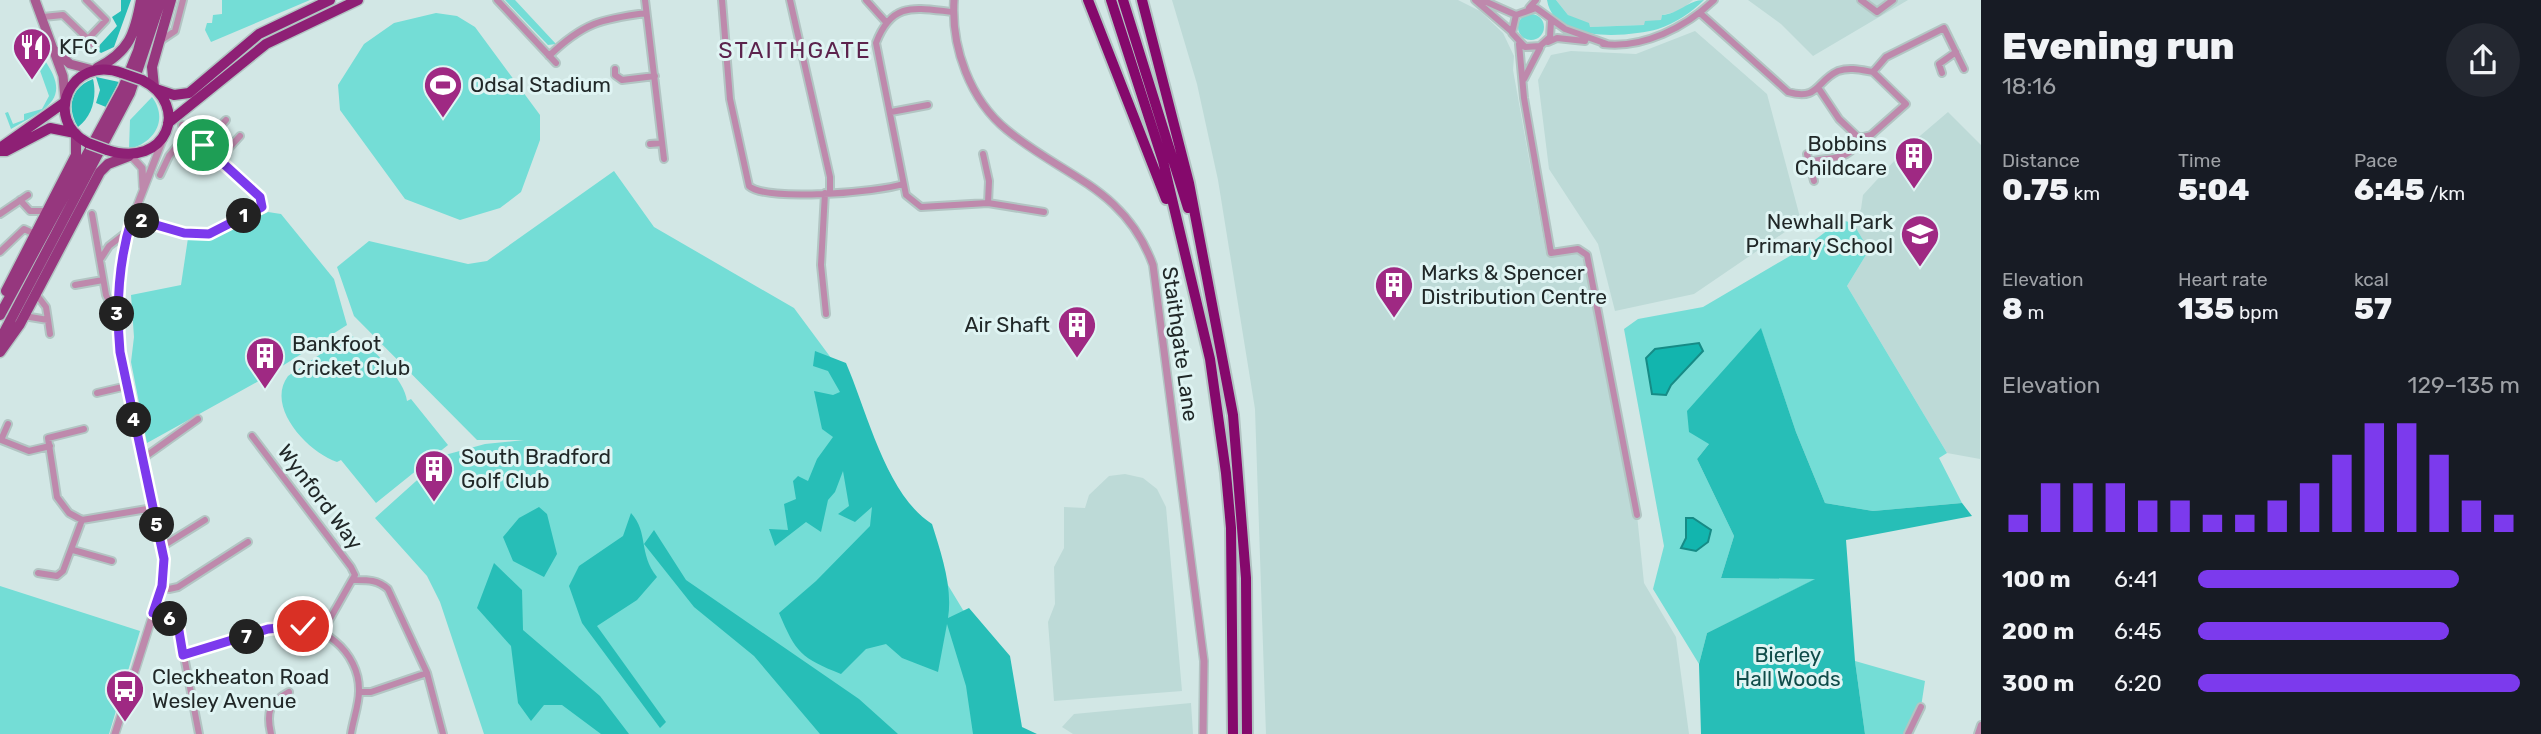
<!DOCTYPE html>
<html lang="en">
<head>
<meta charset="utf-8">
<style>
	:root { --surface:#171b24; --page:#242831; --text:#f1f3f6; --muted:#9ea1a6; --accent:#7c3aed }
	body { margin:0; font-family:Rubik,sans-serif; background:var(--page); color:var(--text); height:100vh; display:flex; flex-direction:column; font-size:26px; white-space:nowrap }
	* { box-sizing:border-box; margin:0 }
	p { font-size:23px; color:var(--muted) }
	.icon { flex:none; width:38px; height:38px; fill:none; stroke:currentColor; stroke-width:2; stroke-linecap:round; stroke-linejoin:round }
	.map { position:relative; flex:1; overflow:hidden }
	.details { display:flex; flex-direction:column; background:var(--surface); width:560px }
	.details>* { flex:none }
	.pin { position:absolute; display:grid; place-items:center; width:60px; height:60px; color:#fff; margin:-30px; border:4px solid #fff; border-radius:50%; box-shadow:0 2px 7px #0007 }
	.km { position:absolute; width:35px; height:35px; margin:-18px; border-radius:50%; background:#222; color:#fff; font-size:19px; line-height:35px; text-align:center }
	.round { display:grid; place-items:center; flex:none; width:74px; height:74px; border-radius:37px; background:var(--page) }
	.head { display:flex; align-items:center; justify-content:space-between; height:119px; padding:0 21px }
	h1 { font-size:38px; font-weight:800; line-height:52px }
	.metrics { display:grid; grid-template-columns:repeat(3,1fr); gap:10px; height:119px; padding:7px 21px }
	.metrics div { display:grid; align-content:center }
	.metrics b { font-size:30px; font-weight:800 }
	.metrics small { font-size:19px; font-weight:400 }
	.metrics p { font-size:19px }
	.chart { height:196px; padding:14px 21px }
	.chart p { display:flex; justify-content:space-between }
	.chart svg { width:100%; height:126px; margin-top:7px; stroke:var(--accent); stroke-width:6 }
	ul { padding:0 21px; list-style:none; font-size:23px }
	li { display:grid; grid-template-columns:112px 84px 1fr; align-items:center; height:52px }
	li i { height:18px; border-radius:9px; background:var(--accent) }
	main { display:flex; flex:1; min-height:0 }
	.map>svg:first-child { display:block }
	.built { fill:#bddad7 }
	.green { fill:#74ddd6 }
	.forest { fill:#27beb7 }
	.water { fill:#12b5ae; stroke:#168b86; stroke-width:2 }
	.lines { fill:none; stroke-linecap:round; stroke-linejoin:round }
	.minor-casing { stroke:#b2c5c3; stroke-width:10 }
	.tertiary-casing { stroke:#b2c5c3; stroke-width:10 }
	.secondary-casing { stroke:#b2c5c3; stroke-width:12 }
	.primary-casing { stroke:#b2c5c3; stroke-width:13 }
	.trunk-casing { stroke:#b2c5c3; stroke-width:13 }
	.motorway-casing { stroke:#b2c5c3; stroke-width:14 }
	.minor { stroke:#be89ac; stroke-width:6 }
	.tertiary { stroke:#be89ac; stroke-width:7 }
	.secondary { stroke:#a85b91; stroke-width:9 }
	.primary { stroke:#96377e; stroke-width:10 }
	.trunk { stroke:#8e2075; stroke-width:10 }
	.motorway { stroke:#85096c; stroke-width:10 }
	.trunk-bridge-casing { stroke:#b2c5c3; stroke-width:13; stroke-linecap:butt }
	.trunk-bridge { stroke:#8e2075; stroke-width:10 }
	.route-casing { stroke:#fff; stroke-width:14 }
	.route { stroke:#7c3aed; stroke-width:9 }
	.labels { text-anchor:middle; stroke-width:6; stroke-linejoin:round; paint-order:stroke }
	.poi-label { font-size:21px; fill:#212828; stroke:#dff4f3; text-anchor:start }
	.street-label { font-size:21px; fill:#212828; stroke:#dff4f3 }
	.park-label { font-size:21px; fill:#104c49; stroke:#dff4f3 }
	.neighbourhood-label { font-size:23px; letter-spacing:2px; fill:#5c234d; stroke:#dff4f3 }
</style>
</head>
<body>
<main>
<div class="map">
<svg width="1981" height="734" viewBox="0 0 1981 734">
	<rect width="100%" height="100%" fill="#d2e7e5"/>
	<path class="built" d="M 1172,0 L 1458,0 L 1480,11 L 1503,33 L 1514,56 L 1513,70 L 1546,253 L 1578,249 L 1587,255 L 1637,515 L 1644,583 L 1676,637 L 1689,734 L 1266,734 L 1255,409 L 1218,180 L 1197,84 Z
		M 1556,0 L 1693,0 L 1680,11 L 1662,15 L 1661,20 L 1644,25 L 1589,27 L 1568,15 Z
		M 1748,0 L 1908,0 L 1813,56 L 1781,24 Z
		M 1695,31 L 1767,94 L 1801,221 L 1694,294 L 1615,311 L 1598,244 L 1549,169 L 1538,80 L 1551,55 L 1571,51 L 1636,54 Z
		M 1948,112 L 1981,145 L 1980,459 L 1947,453 L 1847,286 L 1869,250 L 1853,223 L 1861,209 L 1863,195 L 1907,147 Z
		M 1125,474 L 1143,478 L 1157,489 L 1166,507 L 1182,691 L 1054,701 L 1048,622 L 1055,604 L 1054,567 L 1064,548 L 1064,507 L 1085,508 L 1089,495 L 1109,476 Z
		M 1191,703 L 1193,734 L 1073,734 L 1062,727 L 1074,714 Z"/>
	<path class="green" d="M 222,0 L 310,0 L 211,42 L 205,30 L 207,23 L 212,23 L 213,15 L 222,14 Z
		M 505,0 L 515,0 L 556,44 L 548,45 Z
		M 1547,0 L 1556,0 L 1568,15 L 1589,23 L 1590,27 L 1644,25 L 1645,21 L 1661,20 L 1662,15 C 1679,14 1688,0 1704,0 C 1692,12 1674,24 1658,29 C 1629,37 1554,44 1547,0 Z
		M 436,13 L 457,16 L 475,27 L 540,115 L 540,140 L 521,192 L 500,208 L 460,220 L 405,199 L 340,110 L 338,85 L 364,44 L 394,23 Z
		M1518 27a13 13 0 1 1 26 0a13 13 0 1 1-26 0Z
		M 39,57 L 43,58 C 74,100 45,109 11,129 L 5,113 L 8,112 L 13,124 L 24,120 L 24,114 L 42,109 L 49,96 L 38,65 L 28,60 Z
		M 152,97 C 169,120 154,143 129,149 L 130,120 Z
		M 614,171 L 654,227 L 794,308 L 837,366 L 931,557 L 963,610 L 978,620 L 996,734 L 897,734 L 760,654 L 828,734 L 484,734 L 440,602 L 427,576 L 375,518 L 445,455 L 485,444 L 524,440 L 477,440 L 354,316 L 337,267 L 369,241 L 468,264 L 487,261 Z
		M 268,212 L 281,214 L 334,279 L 347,325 L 257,382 L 147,443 L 131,362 L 134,337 L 131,295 L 181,285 L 188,238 C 218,241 241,225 268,212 Z
		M 1841,220 L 1853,223 L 1869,250 L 1847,286 L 1947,453 L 1939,458 L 1962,503 L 1873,511 L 1825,503 L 1796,432 L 1761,329 L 1709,444 L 1697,459 L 1734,536 L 1721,578 L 1816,579 L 1707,633 L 1699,664 L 1653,589 L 1664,546 L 1624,329 L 1638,319 L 1703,307 L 1807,246 Z
		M 351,336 C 369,341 406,382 407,401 L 411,399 L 448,445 L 376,503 L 341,460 L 337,462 C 308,452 265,407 288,376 L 346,337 Z
		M 0,586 L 140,631 L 109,734 L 0,734 Z
		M 1855,661 L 1925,681 L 1921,707 L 1908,734 L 1865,734 Z"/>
	<path class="forest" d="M 121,0 L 131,0 L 114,47 L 101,53 L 96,49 L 117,26 L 112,17 L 121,11 Z
		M 96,77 L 119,82 L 106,107 L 96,103 L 100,90 Z
		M 93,79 C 97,96 93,116 78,127 C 66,108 71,87 93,79 Z
		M 1761,328 L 1796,432 L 1825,503 L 1873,511 L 1962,503 L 1972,516 L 1846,540 L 1855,661 L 1865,734 L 1701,734 L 1699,664 L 1707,633 L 1815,579 L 1721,578 L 1734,536 L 1697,459 L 1709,444 L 1689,432 L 1687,411 Z
		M 815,351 L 846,363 C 867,411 886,495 932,524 C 941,553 953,587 948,618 L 969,608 L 1010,656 L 1022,727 L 1037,734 L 973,734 L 966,686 L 947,624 L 938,672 L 902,658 L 886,644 L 866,649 L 841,674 C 801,658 796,653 779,613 L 816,581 L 870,526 L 872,507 L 855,522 L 838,514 L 849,506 L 843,471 L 835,492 L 828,500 L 821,532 L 806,522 L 775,546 L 769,529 L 788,530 L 784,504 L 796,499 L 793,481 L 798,476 L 808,481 L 817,459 L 833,437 L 822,429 L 814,391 L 833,395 L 840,392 L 828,371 L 813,366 Z
		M 539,507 L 547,514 L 557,554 L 544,577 L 513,561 L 503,537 L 519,518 Z
		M 631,513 C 649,533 638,553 657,577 L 637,600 L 597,626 L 666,722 L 660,728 L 582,623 L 569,586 L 579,566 L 623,536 Z
		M 654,530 L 686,580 L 859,699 L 898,734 L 820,734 L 754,656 L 694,607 L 644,544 Z
		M 494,563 L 522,590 L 523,630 L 600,696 L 629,734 L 601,734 L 562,705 L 544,705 L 531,721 L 518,703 L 511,646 L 477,608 Z"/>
	<path class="water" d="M 1699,343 L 1703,351 L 1671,385 L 1666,395 L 1652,394 L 1646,358 L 1655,349 Z
		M 1686,518 L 1693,518 L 1711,530 L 1708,542 L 1696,551 L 1681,548 L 1686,538 Z"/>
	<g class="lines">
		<g class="minor-casing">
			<path id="minor" d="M 86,0 L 106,20 L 88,39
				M 497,0 L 556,63
				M 645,0 L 664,159
				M 722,0 L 730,99 L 749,186 C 766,202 879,192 903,184
				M 790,0 L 830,177 L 830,193
				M 866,0 L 885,21
				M 1475,0 L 1511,31
				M 1482,0 L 1516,15
				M 1861,0 L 1877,12 L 1893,0
				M 1529,8 L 1536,0
				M 953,12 C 915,8 892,1 876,43 L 906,195 L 921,207 L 988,203 L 1044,212
				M 1700,13 L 1788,92 C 1819,101 1816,81 1838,71 C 1850,67 1861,70 1873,72
				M 43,17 L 63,15 L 95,46
				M 1551,21 L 1550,37 L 1540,46 L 1525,47 L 1512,33 L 1516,15 L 1536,8 L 1565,29 L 1607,44
				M 160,41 L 175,31 L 183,0
				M 1548,42 L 1557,38 L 1585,41
				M 1519,44 L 1524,98 L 1551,253 L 1578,249 L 1587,255 L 1637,515
				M 1603,44 C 1643,49 1686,27 1714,0
				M 549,56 C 583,23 601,19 646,13
				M 615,69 L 615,75 L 622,80 L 655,76
				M 1873,72 L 1886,57 L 1944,28 L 1964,69
				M 1942,73 L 1939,64 L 1956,52
				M 1524,79 L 1540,48
				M 1819,89 L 1839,119 L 1859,138
				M 891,112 L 928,105
				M 1859,138 L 1871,135 L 1906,104 L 1873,72
				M 650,144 L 662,143
				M 203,145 L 226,120
				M 983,154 L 989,181 L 988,203
				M 1807,154 L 1814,181
				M 219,159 L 240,136
				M 1809,162 C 1831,156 1851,162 1859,138
				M 160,175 L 169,156 L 189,132
				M 825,193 L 821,265 L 826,314
				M 20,200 L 30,211 L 47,211
				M 0,214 L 28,195
				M 92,214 L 106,295 L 117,317
				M 132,218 L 184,233 L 209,234 L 262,207 L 259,197 L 182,125
				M 0,252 L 24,229 L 35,234
				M 100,260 L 109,246 L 127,232
				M 75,285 L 103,280
				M 24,316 L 48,320 L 46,307 L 36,294
				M 48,320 L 50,334
				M 97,393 L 127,386
				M 8,424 L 1,440 L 29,451 L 50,446
				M 84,429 L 48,438 L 57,497 L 69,513 L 82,520 L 153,508
				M 252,436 L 351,567 L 355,575 L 352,580
				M 142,459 L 198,419
				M 163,546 L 205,520
				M 73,550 L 112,561
				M 38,573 L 57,576 L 63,571 L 82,520
				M 162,586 L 169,589 L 178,587 L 248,542
				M 153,613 L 178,625 L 199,734
				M 323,631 L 352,580 C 366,580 377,579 388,589 L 427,673 L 371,692 L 359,692
				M 183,655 C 216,647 249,631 282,626 C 320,619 360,652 359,691 C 359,705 353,720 351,734
				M 427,673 L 443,734
				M 271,734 C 266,712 269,703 289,692
				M 1908,734 L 1921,707
				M 1978,734 L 1981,725"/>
		</g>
		<g class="tertiary-casing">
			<path id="tertiary" d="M 954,0 C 951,47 970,100 1007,130 C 1064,177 1125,188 1153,265 L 1204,661 L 1203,734
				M 131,156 L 142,168 L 143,187
				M 115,734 L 162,586 L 163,546 L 120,352 L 117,318 L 120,273 L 127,232 L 163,139"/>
		</g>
		<g class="secondary-casing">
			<path id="secondary" d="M 35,0 L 63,76 L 65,98
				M 54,50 L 70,64 L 93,70"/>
		</g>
		<g class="primary-casing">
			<path id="primary" d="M 97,68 C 129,52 135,34 141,0
				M 154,87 L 152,67 L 171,0
				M 6,291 L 76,155 L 76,134
				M 0,315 L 123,88 L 138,51 L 151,0
				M 0,340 L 130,93 L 161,0
				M 0,352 L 20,324 L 100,172 L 108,164 L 129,156"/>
		</g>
		<g class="trunk-casing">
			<path id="trunk" d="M 156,89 L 174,95 L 189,93 L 259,34 L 330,0
				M 168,123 L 266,44 L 358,0
				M 88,143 C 42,120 70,54 122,73
				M 0,148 L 65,102
				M 107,150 C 167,170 192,105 142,80
				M 0,151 L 6,151 L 50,128 L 75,133"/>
		</g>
		<g class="motorway-casing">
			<path id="motorway" d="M 1088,0 L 1166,199
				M 1111,0 L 1163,161 L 1210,359 L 1226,473 L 1231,528 L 1233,734
				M 1123,0 L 1188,208
				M 1142,0 L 1189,183 L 1233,415 L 1246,578 L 1247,734"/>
		</g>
		<use href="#minor" class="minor"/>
		<use href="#tertiary" class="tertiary"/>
		<use href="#secondary" class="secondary"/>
		<use href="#primary" class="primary"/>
		<use href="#trunk" class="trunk"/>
		<use href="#motorway" class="motorway"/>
		<g class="trunk-bridge-casing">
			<path id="trunk-bridge" d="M 122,73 L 142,80
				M 88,143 L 107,150"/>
		</g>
		<use href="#trunk-bridge" class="trunk-bridge"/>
	</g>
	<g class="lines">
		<g class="route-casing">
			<path id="route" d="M 203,145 L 260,197 L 262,207 L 209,234 L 184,233 L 132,218 C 118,262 116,307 120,352 L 164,559 L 162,586 L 153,613 L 178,625 L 183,655 L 268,629 L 303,626"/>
		</g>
		<use href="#route" class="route"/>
	</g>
	<defs>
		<g id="restaurant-pin" transform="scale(2.0125)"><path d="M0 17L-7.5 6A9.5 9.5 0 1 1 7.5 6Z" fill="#9f2983" stroke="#dff4f3"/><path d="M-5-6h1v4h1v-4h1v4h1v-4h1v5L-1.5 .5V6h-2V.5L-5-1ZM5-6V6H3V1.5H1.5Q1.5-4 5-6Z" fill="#fff"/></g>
		<g id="stadium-pin" transform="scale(2.0125)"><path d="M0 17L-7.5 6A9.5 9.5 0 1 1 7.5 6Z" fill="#9f2983" stroke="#dff4f3"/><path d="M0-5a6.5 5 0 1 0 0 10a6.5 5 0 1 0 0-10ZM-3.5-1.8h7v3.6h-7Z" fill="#fff"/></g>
		<g id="building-pin" transform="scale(2.0125)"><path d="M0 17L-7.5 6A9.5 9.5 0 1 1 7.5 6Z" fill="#9f2983" stroke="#dff4f3"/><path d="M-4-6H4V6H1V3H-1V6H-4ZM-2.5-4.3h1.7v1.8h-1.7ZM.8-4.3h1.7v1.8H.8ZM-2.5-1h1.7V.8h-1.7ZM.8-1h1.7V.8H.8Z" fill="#fff"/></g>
		<g id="school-pin" transform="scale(2.0125)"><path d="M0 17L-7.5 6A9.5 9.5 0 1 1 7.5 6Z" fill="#9f2983" stroke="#dff4f3"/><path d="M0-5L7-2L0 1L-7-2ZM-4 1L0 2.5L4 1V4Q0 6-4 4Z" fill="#fff"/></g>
		<g id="bus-pin" transform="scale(2.0125)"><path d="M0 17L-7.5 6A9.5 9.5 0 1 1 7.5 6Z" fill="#9f2983" stroke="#dff4f3"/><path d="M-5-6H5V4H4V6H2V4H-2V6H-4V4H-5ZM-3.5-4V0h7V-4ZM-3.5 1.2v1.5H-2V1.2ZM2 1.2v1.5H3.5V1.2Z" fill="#fff"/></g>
	</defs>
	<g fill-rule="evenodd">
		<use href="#restaurant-pin" x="32" y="47"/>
		<use href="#stadium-pin" x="443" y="85"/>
		<use href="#building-pin" x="1914" y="156"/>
		<use href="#school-pin" x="1920" y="234"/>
		<use href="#building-pin" x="1394" y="285"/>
		<use href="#building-pin" x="1077" y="325"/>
		<use href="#building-pin" x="265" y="356"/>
		<use href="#building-pin" x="434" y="469"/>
		<use href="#bus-pin" x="125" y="689"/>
	</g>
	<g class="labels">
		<g class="poi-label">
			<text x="59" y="54">KFC</text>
			<text x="470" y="92">Odsal Stadium</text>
			<text x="1887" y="151" text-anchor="end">Bobbins<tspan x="1887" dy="24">Childcare</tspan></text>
			<text x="1893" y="229" text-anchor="end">Newhall Park<tspan x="1893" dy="24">Primary School</tspan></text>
			<text x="1421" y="280">Marks &amp; Spencer<tspan x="1421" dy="24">Distribution Centre</tspan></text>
			<text x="1050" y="332" text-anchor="end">Air Shaft</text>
			<text x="292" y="351">Bankfoot<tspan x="292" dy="24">Cricket Club</tspan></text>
			<text x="461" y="464">South Bradford<tspan x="461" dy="24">Golf Club</tspan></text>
			<text x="152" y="684">Cleckheaton Road<tspan x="152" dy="24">Wesley Avenue</tspan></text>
		</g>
		<g class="street-label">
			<text transform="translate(1180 344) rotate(82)" y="7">Staithgate Lane</text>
			<text transform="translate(320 497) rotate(53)" y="7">Wynford Way</text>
		</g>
		<g class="park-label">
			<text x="1788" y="662">Bierley<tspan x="1788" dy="24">Hall Woods</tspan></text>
		</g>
		<g class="neighbourhood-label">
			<text x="795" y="58">STAITHGATE</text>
		</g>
	</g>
</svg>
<div class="pin" style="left:203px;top:145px;background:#1e9e55"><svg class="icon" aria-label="arrive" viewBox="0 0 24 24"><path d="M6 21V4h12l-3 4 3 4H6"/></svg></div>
<div class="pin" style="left:303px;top:626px;background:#d93025"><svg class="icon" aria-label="check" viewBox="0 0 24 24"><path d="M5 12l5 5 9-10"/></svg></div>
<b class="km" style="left:244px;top:216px">1</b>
<b class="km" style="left:142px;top:221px">2</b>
<b class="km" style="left:117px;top:314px">3</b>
<b class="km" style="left:134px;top:420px">4</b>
<b class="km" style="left:157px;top:525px">5</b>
<b class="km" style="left:170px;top:619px">6</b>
<b class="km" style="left:247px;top:637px">7</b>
</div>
<section class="details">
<div class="head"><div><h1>Evening run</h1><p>18:16</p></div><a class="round"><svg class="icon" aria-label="share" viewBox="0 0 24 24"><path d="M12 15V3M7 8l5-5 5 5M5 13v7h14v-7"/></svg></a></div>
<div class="metrics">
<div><p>Distance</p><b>0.75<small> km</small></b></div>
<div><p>Time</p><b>5:04</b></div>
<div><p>Pace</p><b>6:45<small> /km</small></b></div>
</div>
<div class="metrics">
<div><p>Elevation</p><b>8<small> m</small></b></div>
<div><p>Heart rate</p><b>135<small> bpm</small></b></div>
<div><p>kcal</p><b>57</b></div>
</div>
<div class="chart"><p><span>Elevation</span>129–135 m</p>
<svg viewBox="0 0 160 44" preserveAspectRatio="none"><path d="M5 44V38M15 44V27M25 44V27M35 44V27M45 44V33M55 44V33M65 44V38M75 44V38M85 44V33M95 44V27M105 44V17M115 44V6M125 44V6M135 44V17M145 44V33M155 44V38"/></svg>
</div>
<ul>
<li><b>100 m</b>6:41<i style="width:81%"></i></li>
<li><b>200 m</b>6:45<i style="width:78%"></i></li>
<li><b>300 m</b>6:20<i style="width:100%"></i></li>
</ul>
</section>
</main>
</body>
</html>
